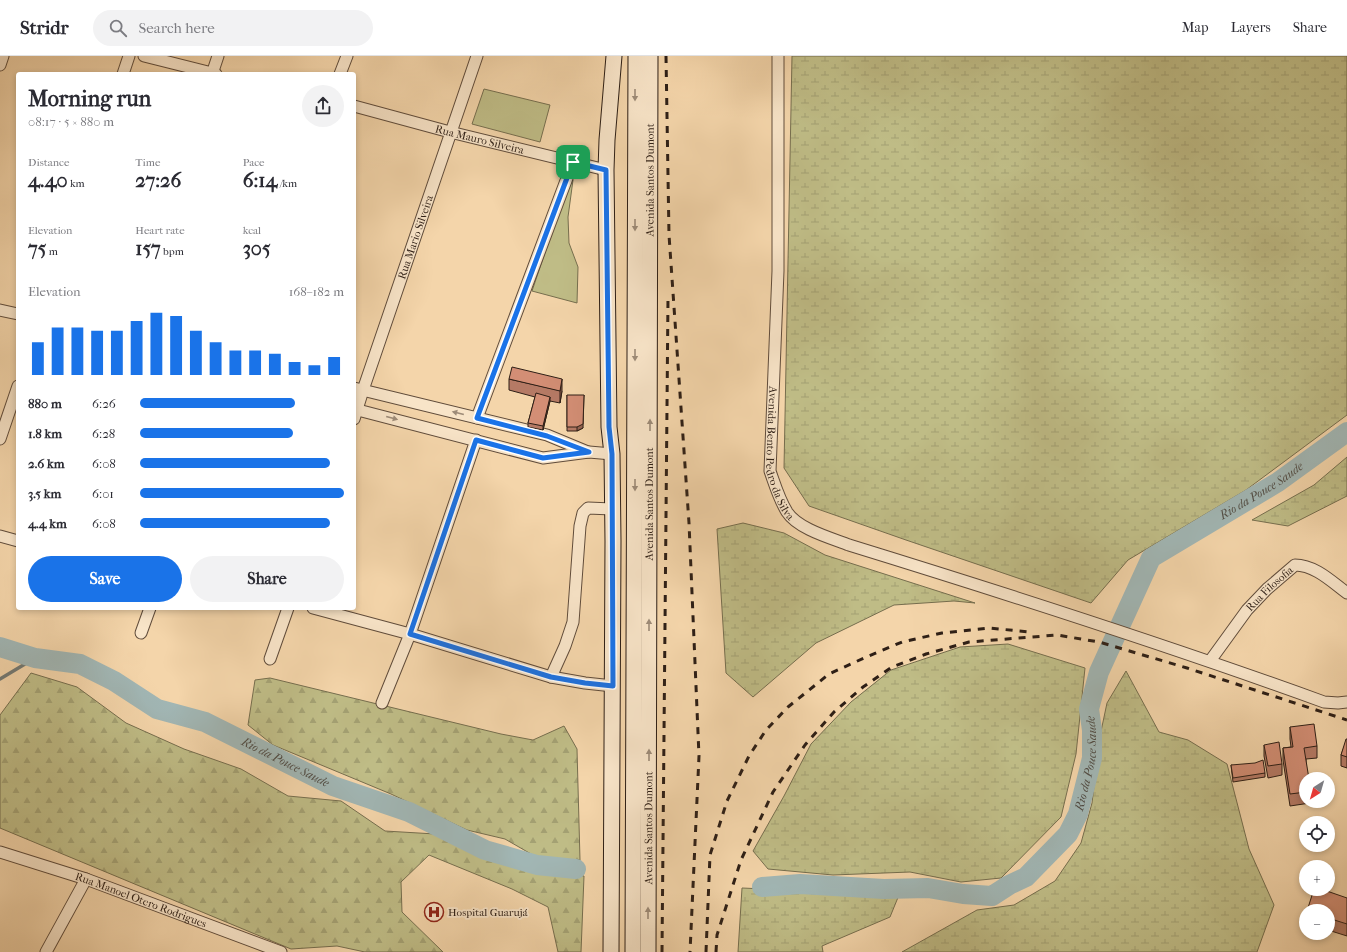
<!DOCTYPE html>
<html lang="en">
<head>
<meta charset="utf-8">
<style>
	:root { --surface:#fff; --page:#f2f2f3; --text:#2b2b33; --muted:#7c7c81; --line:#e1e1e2; --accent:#1a73e8 }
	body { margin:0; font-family:"IM FELL French Canon",serif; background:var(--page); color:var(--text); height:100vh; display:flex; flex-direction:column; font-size:15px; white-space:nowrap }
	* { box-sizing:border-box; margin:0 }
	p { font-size:13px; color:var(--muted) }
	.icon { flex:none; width:22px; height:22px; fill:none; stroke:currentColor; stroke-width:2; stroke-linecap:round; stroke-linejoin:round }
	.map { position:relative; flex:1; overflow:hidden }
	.sheet { position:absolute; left:16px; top:16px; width:340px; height:538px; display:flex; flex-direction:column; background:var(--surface); border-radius:4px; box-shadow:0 2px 6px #0003 }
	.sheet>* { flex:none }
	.needle { width:26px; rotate:217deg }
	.fabs { position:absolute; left:1299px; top:716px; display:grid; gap:8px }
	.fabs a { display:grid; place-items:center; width:36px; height:36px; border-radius:50%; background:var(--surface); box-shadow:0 2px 6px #0003; font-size:20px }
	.pin { position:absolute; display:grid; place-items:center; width:34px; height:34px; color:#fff; margin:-17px; border-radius:8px; box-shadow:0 2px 6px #0006 }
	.round { display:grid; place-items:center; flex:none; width:42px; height:42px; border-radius:21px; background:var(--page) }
	.overview { display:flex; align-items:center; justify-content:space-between; height:68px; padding:0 12px }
	h1 { font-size:22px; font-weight:700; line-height:30px }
	.metrics { display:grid; grid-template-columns:repeat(3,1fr); gap:6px; height:68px; padding:4px 12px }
	.metrics div { display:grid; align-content:center }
	.metrics b { font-size:20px; font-weight:700 }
	.metrics small { font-size:11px; font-weight:400 }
	.metrics p { font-size:11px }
	.chart { height:112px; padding:8px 12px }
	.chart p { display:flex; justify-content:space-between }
	.chart svg { width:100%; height:72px; margin-top:4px; stroke:var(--accent); stroke-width:6 }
	.primary-button { display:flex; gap:8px; margin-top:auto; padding:8px 12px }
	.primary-button a { flex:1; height:46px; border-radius:24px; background:var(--accent); color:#fff; font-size:16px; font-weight:700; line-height:46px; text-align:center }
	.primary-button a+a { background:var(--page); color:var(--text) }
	ul { padding:0 12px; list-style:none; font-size:13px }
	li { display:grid; grid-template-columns:64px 48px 1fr; align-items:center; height:30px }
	li i { height:10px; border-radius:5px; background:var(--accent) }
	header { display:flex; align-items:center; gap:24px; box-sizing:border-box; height:56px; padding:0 20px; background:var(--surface); border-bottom:1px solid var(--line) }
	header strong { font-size:19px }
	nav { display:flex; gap:22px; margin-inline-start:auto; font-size:14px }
	.search { width:280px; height:36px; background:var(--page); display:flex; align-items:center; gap:10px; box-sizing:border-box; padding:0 14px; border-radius:22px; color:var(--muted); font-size:15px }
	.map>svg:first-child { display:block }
	.forest { fill:url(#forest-firs); stroke:#766e4e }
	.wetland { fill:url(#wetland-marsh); stroke:#766e4e }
	.green { fill:#bfbc86; stroke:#766e4e }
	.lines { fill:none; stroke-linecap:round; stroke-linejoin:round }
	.stream { stroke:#737a75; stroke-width:3.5 }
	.river { stroke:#a1b6b4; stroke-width:20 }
	.minor-casing { stroke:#604c3b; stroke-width:13 }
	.secondary-casing { stroke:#2e1f16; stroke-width:17 }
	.minor { stroke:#f8e4c8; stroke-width:11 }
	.secondary { stroke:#f8e4c8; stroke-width:15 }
	.rail { stroke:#2e1f16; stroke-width:3; stroke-dasharray:7 7; stroke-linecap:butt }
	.wall { fill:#b57a65; stroke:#2e1f16 }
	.shaded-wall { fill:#946352; stroke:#2e1f16 }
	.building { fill:#d38e75; stroke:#2e1f16 }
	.oneway { fill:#9d8b78 }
	.route-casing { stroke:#fff; stroke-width:8 }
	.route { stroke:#1a73e8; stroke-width:5 }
	.labels { text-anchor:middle; stroke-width:3.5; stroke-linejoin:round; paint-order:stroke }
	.street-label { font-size:11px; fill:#2e1f16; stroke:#f8e4c8 }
	.poi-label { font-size:11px; fill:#2e1f16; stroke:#f8e4c8; text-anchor:start }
	.water-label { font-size:12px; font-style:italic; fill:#504c45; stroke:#f8e4c8 }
</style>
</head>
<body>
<header>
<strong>Stridr</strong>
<div class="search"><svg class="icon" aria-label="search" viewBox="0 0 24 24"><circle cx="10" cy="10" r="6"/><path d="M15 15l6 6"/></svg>Search here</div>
<nav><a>Map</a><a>Layers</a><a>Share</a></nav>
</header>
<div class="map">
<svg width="1347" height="896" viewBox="0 0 1347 896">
	<defs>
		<pattern id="forest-firs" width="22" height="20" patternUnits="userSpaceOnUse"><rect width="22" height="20" fill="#bfbc86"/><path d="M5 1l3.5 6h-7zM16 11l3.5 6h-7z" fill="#a4a173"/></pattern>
		<pattern id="wetland-marsh" width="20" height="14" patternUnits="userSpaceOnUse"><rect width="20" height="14" fill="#bfbc86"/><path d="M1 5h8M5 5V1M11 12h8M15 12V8" fill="none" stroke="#a4a173"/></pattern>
	</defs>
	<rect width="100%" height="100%" fill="#f4d5aa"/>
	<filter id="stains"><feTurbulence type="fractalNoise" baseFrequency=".005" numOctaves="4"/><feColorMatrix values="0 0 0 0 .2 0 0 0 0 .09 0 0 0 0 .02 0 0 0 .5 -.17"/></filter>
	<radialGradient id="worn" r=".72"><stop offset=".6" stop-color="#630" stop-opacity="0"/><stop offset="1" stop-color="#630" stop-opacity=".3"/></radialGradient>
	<path class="forest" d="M 31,617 L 77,631 L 126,667 L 184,693 L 241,713 L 288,740 L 341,745 L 385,775 L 452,779 L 524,811 L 584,820 L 581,896 L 558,896 L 548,851 L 512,833 L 429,799 L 401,826 L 402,856 L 443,896 L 365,896 L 337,890 L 291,893 L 0,772 L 0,659 Z
		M 270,622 L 501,678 L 533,684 L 564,670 L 577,693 L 580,804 L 538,802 L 505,783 L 467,774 L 391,738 L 273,689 L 248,669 L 255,624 Z"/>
	<path class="wetland" d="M 792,0 L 1347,0 L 1347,359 L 1246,434 L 1128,504 L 1091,547 L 906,484 L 809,450 L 784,412 Z
		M 1347,401 L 1347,440 L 1288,470 L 1252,464 L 1314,429 Z
		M 743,467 L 784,477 L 825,499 L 975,547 L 954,545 L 894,549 L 816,587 L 753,641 L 726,617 L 717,473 Z
		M 1008,588 L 1085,612 L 1076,698 L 1061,761 L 1001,822 L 961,826 L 910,816 L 833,819 L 768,813 L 753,795 L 784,740 L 811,688 L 851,646 L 891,614 L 960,591 Z
		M 1126,615 L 1159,676 L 1188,684 L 1227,708 L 1249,793 L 1274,849 L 1257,896 L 902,896 L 977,854 L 1014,849 L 1055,825 L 1081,787 L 1092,747 L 1100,680 L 1107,647 Z
		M 742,832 L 899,839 L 890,861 L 822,890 L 823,896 L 738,896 Z"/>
	<path class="green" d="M 484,33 L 550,49 L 540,86 L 472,68 Z
		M 570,123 L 573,124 L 568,161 L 569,187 L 578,211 L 577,247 L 532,235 Z"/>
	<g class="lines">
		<path class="stream" d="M 0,623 L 35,602"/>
		<g class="river">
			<path id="s1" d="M 0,591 L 35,602 L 80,608 L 114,625 L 157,653 L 205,666 L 333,730 L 409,756 L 485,794 L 537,809 L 576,813"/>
			<path id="s2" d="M 762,831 L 800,828 L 884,833 L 928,832 L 963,838 L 992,840 L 1009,829 L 1026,821 L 1068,778 L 1078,758 L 1092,702 L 1092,674 L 1089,653 L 1099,616 L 1151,502 L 1278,426 L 1347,376"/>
		</g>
		<g class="minor-casing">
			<g id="minor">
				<path d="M 144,0 L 216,18"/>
				<path id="s3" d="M 778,0 L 778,215 L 770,415 C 775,429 779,443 787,456 C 798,473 831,482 849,489 C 1008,538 1167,589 1324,646 L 1338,647 L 1347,646"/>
				<path d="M 0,9 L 3,0"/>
				<path d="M 123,18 L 129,0"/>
				<path d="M 212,18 L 218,0"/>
				<path d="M 340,18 L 347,0"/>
				<path id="s4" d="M 354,50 L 450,76 L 606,114"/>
				<path d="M 0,254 L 18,258"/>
				<path d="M 354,332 L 547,379 L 588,396"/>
				<path d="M 354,353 L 543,402 L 589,396 L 612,398"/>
				<path d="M 477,362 L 573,106"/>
				<path id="s5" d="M 354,363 L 363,334 L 477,0"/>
				<path d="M 0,383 L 18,330"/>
				<path d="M 0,480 L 18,485"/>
				<path d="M 313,552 L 410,578 L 551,621 L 585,627 L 613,630"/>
				<path d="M 141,577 L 150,552"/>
				<path d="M 270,603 L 288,552"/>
				<path id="s6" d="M 1210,605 L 1247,554 L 1267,533 L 1295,509 C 1315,509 1332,526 1347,537"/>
				<path d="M 551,621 L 565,590 L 573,566 L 580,470 L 583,457 L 588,452 L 612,453"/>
				<path d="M 382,647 L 410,578 L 476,384"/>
				<path id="s7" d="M 0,796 L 86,823 L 281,896"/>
				<path d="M 46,896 L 86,823"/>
			</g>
		</g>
		<g class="secondary-casing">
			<g id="secondary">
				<path d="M 611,896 L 613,485 L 612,398 L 609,371 L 606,114 L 607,84 L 614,0"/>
				<path d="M 633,896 L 636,0"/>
				<path id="s8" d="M 648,896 L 650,0"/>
			</g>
		</g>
		<use href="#minor" class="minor"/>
		<use href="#secondary" class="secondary"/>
		<path class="rail" d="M 666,0 L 669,179 L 689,467 L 699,700 L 690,896
			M 662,896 L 668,242
			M 706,896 L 710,799 L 727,745 L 749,700 L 766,674 L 788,651 L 829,618 L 864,602 L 902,586 L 942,577 L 989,572 L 1030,576
			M 716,896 L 717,879 L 741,804 L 773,736 L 805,689 L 834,656 L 863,631 L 892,611 L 926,598 L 969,586 L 1057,579 L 1099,586 L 1187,612 L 1347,664"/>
	</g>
	<path class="wall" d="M 509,323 L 562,335 L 560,347 L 550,345 L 543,374 L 528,371 L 528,367 L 535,341 L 509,334 Z
		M 567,339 L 583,372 L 577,375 L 567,375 Z
		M 1290,671 L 1317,690 L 1317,702 L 1306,703 L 1306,745 L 1310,745 L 1310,747 L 1290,750 L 1283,704 L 1283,692 L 1291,691 L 1290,683 Z
		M 1347,683 L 1347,712 L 1341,710 L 1341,699 Z
		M 1264,689 L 1282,708 L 1282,719 L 1268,722 L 1264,700 Z
		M 1231,709 L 1265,717 L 1265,721 L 1233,726 Z
		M 1347,842 L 1347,880 L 1328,874 L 1328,855 Z"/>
	<path class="shaded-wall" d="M 562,323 L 562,335 L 560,347 L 560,335 Z
		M 584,339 L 583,372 L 577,375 L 577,371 Z
		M 550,341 L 550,345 L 543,374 L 543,370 Z"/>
	<path class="building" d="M 512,311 L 562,323 L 560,335 L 509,323 Z
		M 536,337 L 550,341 L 543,370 L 528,367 Z
		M 567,339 L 584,339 L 583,368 L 577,371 L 567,371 Z
		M 1314,668 L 1317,690 L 1304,692 L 1309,723 L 1306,723 L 1306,736 L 1290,738 L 1283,692 L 1293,691 L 1290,671 Z
		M 1346,683 L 1347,683 L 1347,701 L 1341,699 Z
		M 1279,686 L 1282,708 L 1268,710 L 1264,689 Z
		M 1263,704 L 1265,717 L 1233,722 L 1231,709 L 1255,707 Z
		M 1314,833 L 1321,833 L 1347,842 L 1347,868 L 1328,862 L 1328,855 L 1307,855 Z"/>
	<defs><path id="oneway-solid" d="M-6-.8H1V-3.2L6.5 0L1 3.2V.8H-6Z"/></defs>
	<g class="oneway">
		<use href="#oneway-solid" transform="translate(635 39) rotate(90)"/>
		<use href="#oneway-solid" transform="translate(635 169) rotate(90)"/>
		<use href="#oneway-solid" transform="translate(635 299) rotate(90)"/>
		<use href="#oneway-solid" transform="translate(458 357) rotate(-166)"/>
		<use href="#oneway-solid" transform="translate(392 362) rotate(15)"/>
		<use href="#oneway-solid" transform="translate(650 369) rotate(-90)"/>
		<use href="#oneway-solid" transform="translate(635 429) rotate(90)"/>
		<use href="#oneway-solid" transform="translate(649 569) rotate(-90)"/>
		<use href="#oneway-solid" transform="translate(649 699) rotate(-90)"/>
		<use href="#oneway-solid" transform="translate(648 857) rotate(-90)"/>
	</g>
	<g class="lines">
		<g class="route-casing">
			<path id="route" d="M 573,106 L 606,114 L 609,371 L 612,398 L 613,630 L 585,627 L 551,621 L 410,578 L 476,384 L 543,402 L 589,396 L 547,380 L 477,362 Z"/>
		</g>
		<use href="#route" class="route"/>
	</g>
	<defs>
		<g id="hospital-ring" transform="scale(1)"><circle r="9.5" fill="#f8e4c8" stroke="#8f2418" stroke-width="1.5"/><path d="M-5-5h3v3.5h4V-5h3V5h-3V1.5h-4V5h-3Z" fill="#8f2418"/></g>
	</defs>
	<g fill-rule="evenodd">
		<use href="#hospital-ring" x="434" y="856"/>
	</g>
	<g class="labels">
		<g class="street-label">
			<text dy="4" stroke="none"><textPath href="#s4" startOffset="130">Rua Mauro Silveira</textPath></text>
			<text dy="4" stroke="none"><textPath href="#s8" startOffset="772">Avenida Santos Dumont</textPath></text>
			<text dy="4" stroke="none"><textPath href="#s5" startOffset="192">Rua Mario Silveira</textPath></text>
			<text dy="4" stroke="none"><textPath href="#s3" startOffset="399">Avenida Bento Pedro da Silva</textPath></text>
			<text dy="4" stroke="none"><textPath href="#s8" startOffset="448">Avenida Santos Dumont</textPath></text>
			<text dy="4" stroke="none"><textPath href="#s6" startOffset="94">Rua Filosofia</textPath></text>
			<text dy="4" stroke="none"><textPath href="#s8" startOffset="124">Avenida Santos Dumont</textPath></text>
			<text dy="4" stroke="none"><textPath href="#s7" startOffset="149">Rua Manoel Otero Rodrigues</textPath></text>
		</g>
		<g class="poi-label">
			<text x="448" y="860">Hospital Guarujá</text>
		</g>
		<g class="water-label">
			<text dy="4" stroke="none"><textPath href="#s2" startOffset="752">Rio da Pouce Saude</textPath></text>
			<text dy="4" stroke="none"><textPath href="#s1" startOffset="311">Rio da Pouce Saude</textPath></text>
			<text dy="4" stroke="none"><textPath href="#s2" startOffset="404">Rio da Pouce Saude</textPath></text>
		</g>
	</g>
	<rect width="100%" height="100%" filter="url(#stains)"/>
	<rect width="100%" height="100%" fill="url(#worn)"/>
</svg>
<div class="fabs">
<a><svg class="needle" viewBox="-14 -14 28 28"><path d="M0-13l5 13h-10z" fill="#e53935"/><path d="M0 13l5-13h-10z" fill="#7c7c81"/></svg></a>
<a><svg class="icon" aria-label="locate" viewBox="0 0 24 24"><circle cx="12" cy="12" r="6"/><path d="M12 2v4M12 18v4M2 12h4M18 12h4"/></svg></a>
<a>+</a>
<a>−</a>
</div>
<div class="pin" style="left:573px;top:106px;background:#1e9e55"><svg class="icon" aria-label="arrive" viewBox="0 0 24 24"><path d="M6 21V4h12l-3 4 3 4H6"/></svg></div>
<section class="sheet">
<div class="overview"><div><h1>Morning run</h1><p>08:17 · 5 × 880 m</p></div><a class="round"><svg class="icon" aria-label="share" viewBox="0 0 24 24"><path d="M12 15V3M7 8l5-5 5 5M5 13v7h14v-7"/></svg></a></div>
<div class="metrics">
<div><p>Distance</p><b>4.40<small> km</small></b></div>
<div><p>Time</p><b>27:26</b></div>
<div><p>Pace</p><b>6:14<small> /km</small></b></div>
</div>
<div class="metrics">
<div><p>Elevation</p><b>75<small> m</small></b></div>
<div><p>Heart rate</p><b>157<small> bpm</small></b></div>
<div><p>kcal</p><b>305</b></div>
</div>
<div class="chart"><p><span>Elevation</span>168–182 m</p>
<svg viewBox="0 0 160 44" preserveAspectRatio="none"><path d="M5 44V24M15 44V15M25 44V15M35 44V17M45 44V17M55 44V11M65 44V6M75 44V8M85 44V17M95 44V24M105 44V29M115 44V29M125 44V31M135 44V36M145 44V38M155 44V33"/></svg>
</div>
<ul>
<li><b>880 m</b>6:26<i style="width:76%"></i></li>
<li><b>1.8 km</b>6:28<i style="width:75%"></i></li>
<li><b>2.6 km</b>6:08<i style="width:93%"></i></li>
<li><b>3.5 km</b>6:01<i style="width:100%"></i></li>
<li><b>4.4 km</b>6:08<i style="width:93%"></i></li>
</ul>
<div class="primary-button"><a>Save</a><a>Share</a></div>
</section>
</div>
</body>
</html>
